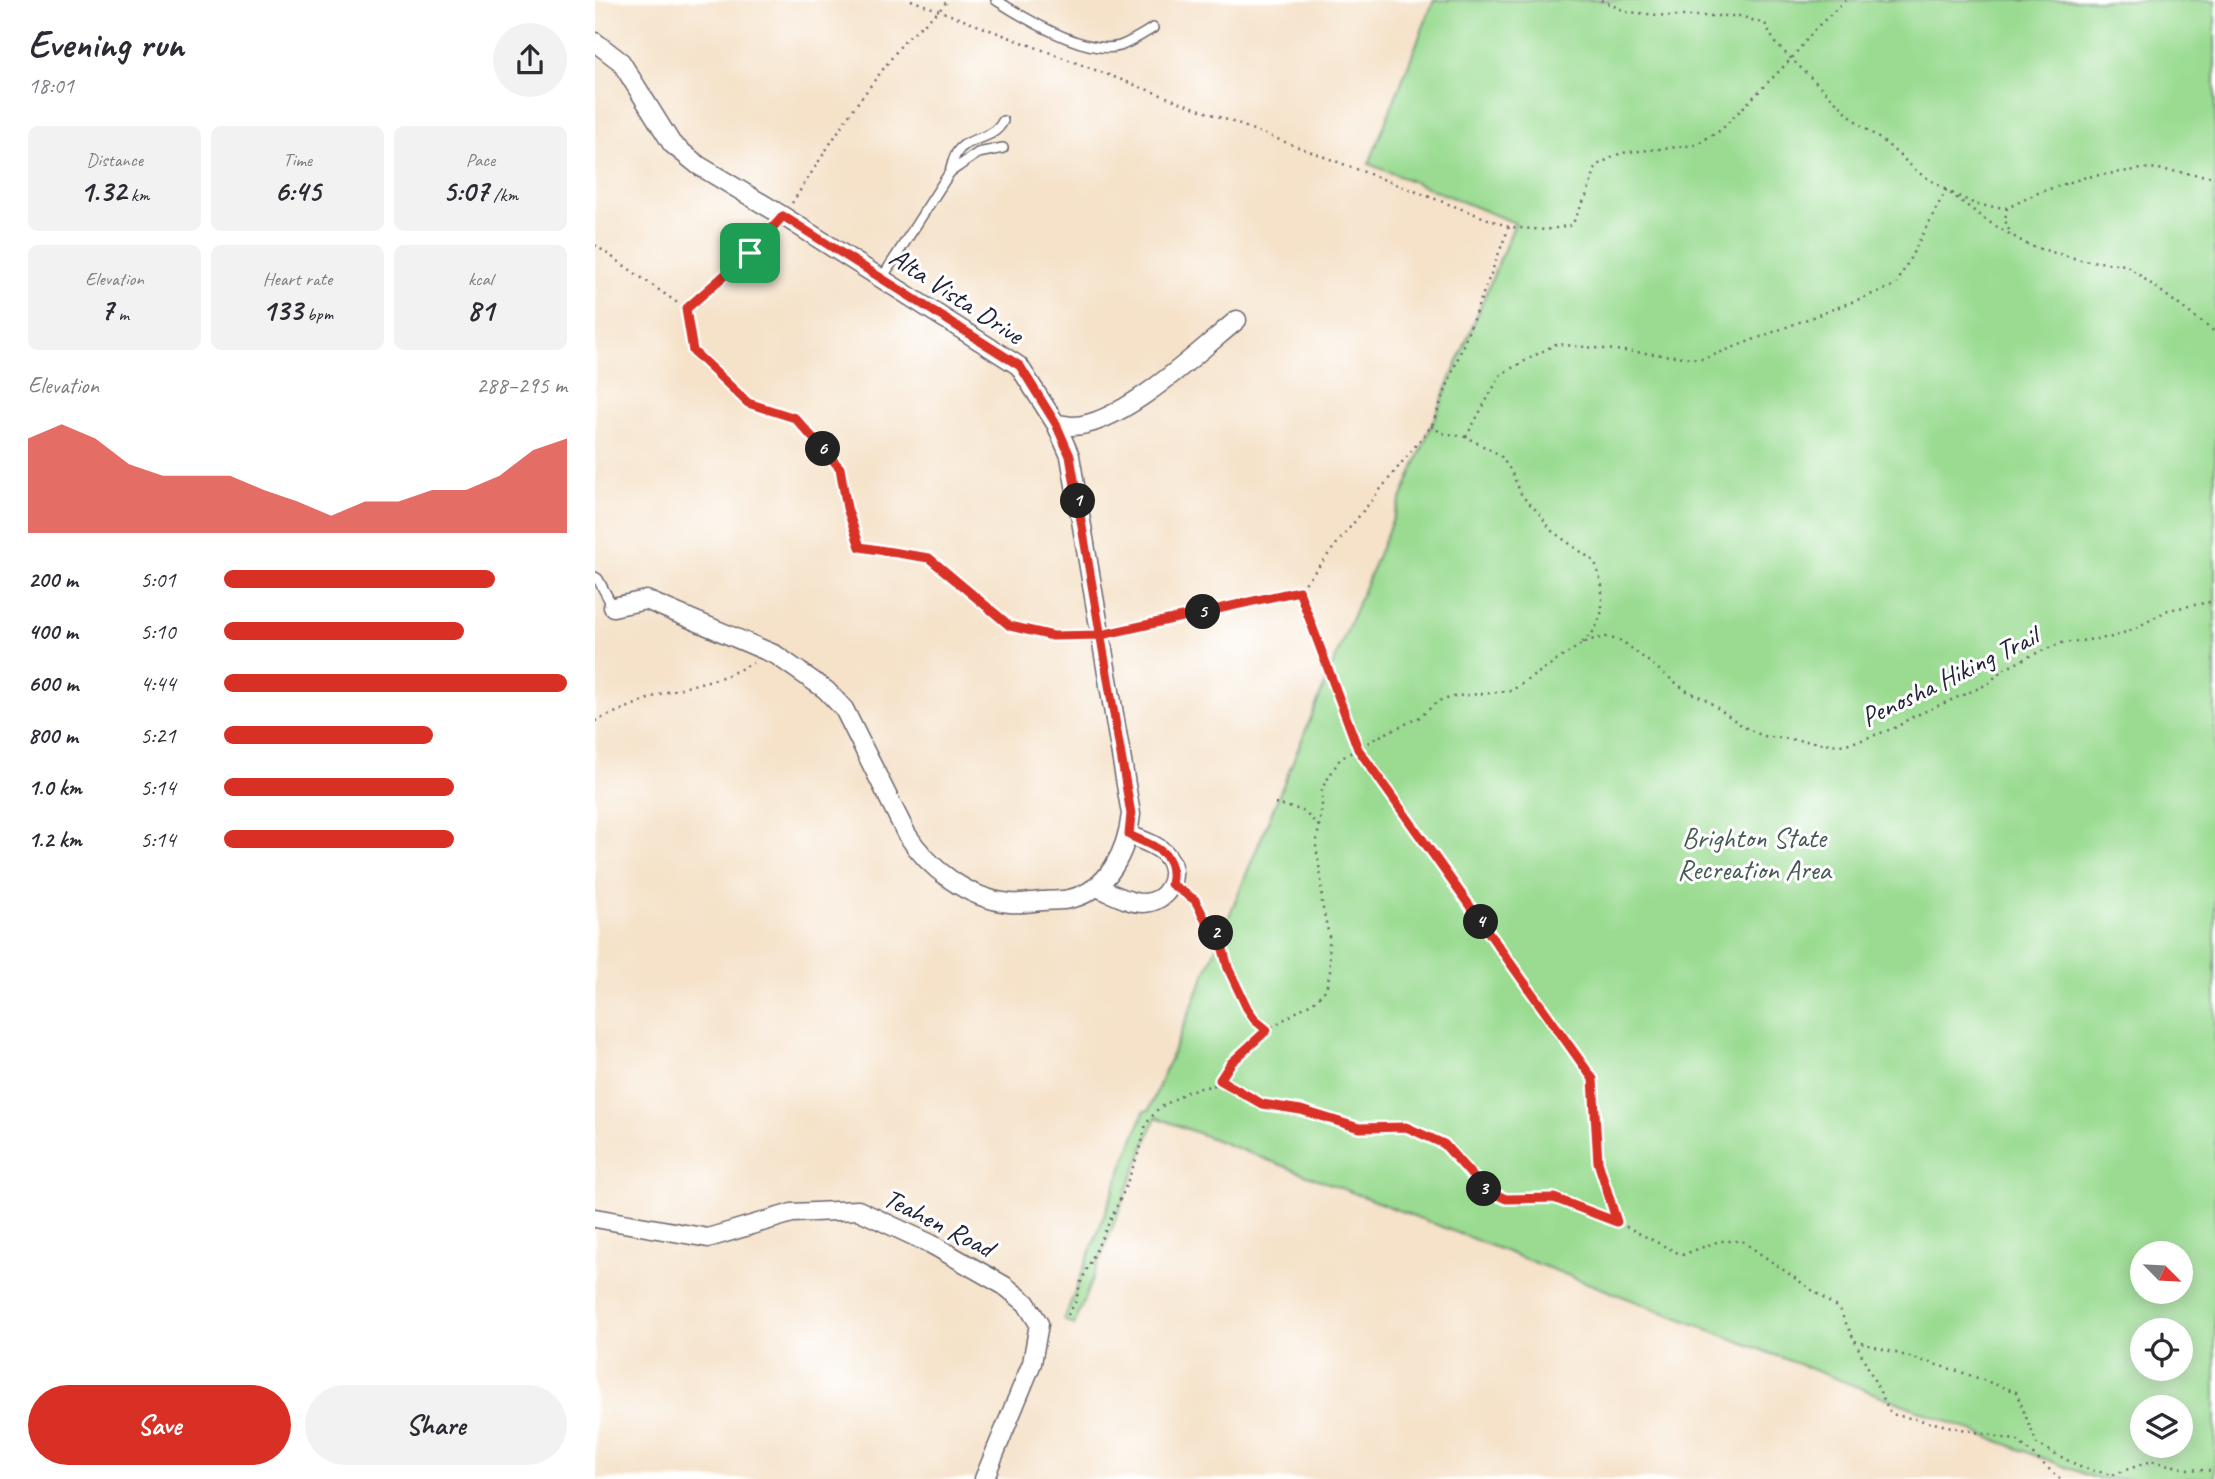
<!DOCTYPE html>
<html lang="en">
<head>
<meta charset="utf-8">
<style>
	:root { --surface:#fff; --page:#f2f2f3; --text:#2b2b33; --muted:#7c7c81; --accent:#d93025 }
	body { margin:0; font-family:Caveat,sans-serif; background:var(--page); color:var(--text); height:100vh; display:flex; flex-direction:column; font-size:26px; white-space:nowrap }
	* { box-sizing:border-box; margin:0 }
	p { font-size:23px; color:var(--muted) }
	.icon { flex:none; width:38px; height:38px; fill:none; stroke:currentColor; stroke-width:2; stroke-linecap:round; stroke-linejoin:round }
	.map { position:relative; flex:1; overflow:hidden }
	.sheet { display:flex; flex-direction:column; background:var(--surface); width:595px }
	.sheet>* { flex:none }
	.needle { width:46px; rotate:114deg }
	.fabs { position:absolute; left:1535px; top:1241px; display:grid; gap:14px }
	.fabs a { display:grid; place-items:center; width:63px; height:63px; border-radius:50%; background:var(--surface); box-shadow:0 4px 18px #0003; font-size:35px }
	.pin { position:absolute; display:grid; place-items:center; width:60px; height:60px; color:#fff; margin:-30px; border-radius:14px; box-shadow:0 4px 10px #0006 }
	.km { position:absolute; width:35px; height:35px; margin:-18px; border-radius:50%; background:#222; color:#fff; font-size:19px; line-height:35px; text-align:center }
	.round { display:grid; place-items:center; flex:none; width:74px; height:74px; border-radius:37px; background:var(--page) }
	.summary { display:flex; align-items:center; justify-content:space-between; height:119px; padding:0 28px }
	h1 { font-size:38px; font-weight:700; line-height:52px }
	.stats { display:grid; grid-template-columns:repeat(3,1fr); gap:10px; height:119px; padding:7px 28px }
	.stats div { display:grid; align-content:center; border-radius:10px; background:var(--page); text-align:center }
	.stats b { font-size:30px; font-weight:700 }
	.stats small { font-size:19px; font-weight:400 }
	.stats p { font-size:19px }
	.chart { height:196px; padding:14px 28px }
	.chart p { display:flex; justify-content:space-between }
	.chart svg { width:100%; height:126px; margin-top:7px; fill:var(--accent); opacity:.7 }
	.button { display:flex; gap:14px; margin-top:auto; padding:14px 28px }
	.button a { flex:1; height:80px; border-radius:42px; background:var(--accent); color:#fff; font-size:28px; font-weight:700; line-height:80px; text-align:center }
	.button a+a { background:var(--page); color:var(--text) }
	ul { padding:0 28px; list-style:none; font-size:23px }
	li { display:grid; grid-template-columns:112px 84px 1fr; align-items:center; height:52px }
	li i { height:18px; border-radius:9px; background:var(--accent) }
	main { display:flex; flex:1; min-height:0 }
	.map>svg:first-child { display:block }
	.green { fill:#9adb91; stroke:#5e7e66; stroke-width:2; fill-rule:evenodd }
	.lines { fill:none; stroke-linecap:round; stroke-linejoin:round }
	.service-casing { stroke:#6c656d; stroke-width:12 }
	.minor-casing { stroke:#6c656d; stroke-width:21 }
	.path { stroke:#6c656d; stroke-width:2.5; stroke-dasharray:2 5; stroke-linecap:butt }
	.service { stroke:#fff; stroke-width:9 }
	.minor { stroke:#fff; stroke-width:18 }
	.route-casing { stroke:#fff; stroke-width:14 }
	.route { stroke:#d93025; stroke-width:9 }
	.labels { text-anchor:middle; stroke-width:6; stroke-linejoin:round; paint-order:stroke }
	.street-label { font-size:28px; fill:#22223b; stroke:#fff }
	.park-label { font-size:28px; fill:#465a55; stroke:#fff }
</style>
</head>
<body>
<main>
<section class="sheet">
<div class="summary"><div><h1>Evening run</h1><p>18:01</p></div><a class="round"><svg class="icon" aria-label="share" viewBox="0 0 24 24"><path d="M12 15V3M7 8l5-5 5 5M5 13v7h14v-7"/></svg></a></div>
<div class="stats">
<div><p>Distance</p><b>1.32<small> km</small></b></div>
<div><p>Time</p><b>6:45</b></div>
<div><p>Pace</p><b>5:07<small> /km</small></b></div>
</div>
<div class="stats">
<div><p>Elevation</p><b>7<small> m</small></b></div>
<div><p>Heart rate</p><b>133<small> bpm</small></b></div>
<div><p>kcal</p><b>81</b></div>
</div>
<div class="chart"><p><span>Elevation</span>288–295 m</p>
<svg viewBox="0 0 160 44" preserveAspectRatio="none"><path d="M0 44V11L10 6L20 11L30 20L40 24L50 24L60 24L70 29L80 33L90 38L100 33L110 33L120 29L130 29L140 24L150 15L160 11V44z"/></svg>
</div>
<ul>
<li><b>200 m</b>5:01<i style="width:79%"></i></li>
<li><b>400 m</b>5:10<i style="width:70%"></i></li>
<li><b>600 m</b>4:44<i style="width:100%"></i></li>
<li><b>800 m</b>5:21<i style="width:61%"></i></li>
<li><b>1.0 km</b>5:14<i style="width:67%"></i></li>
<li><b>1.2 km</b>5:14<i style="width:67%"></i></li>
</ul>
<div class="button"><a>Save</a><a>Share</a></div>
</section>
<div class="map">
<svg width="1620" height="1479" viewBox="0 0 1620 1479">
	<rect width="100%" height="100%" fill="#fff"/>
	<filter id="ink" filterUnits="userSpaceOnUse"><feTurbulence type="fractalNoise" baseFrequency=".0143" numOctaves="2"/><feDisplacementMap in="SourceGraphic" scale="14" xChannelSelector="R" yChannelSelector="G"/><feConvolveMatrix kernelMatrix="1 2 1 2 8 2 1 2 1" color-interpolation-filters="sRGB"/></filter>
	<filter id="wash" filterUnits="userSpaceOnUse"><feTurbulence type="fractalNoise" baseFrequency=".00686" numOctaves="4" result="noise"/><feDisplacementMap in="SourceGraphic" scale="28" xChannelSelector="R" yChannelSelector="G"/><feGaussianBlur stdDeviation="1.57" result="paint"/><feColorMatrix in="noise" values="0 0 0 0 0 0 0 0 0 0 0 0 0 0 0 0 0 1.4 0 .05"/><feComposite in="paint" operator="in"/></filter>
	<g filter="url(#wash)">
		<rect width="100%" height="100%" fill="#f5e2c9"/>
		<path class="green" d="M 839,0 L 1620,0 L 1620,1479 L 1502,1479 L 561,1117 L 479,1325 L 469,1320 L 549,1111 L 554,1110 L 920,223 L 774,164 ZM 1547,1253 L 1586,1253 L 1586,1292 L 1547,1292 ZM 1547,1330 L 1586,1330 L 1586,1368 L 1547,1368 ZM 1547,1407 L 1586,1407 L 1586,1446 L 1547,1446 Z"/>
	</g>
	<g filter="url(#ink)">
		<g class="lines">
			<g class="service-casing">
				<path id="service" d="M 401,0 C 429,18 491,56 525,46 C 536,42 548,34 558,28
					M 355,172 C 357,166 358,159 361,154 C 371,135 398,142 408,121
					M 287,278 L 355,172 L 383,153 L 408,148
					M 0,577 L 3,579 L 18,607"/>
			</g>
			<g class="minor-casing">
				<path id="minor" d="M 0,42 L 26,62 L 77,144 L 103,165 L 188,216 L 424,366 L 461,424 L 475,456 L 536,814 C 532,850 514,891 474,899 C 466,901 456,900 447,901 C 437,902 426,904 415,903 C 373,899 333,868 311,833 L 249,709 L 231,690 L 181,655 L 51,600 L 18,607
					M 461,424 C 466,424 472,426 478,426 C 527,425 604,351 642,320
					M 501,887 C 515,892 533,903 548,903 C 572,903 587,876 572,856 C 564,845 546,840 534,835
					M 0,1218 L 113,1238 L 197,1213 L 263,1210 L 336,1244 L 410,1286 L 431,1303 L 444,1324 L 437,1363 L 389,1479"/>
			</g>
			<path class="path" d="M 316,0 L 914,227 L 951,230 L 977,225 L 992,194 L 1002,165 L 1026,153 L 1100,145 L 1126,130 L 1197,58 L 1221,28 L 1251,0
				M 1006,0 L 1032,12 L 1073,16 L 1146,16 L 1171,25 L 1180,43 L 1263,123 L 1293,145 L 1324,173 L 1351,190
				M 1357,193 L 1382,205 L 1412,208 L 1445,192 L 1491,177 L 1555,168 L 1620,177
				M 197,203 L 255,113 L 310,40 L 344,11 L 353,0
				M 1412,208 L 1410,220 L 1416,235
				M 914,227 L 837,425 L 704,591 L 763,749 L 998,1079 L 1003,1162 L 1022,1222 L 1087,1255 L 1124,1241 L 1147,1241 L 1244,1309 L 1296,1414 L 1423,1441 L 1465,1479
				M 0,245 L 91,309 L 98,351 L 153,403 L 200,418 L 245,468 L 252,508 L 265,547 L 334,558 L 415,626 L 458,637 L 488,635
				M 91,309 L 155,253 L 178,227
				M 836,426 L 847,433 L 871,437 L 905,455 L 916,471 L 927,496 L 943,512 L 957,531 L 1000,562 L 1007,586 L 1007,611 L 1000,630 L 987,643
				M 871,437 L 906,374 L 961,344 L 1108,359 L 1301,285 L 1351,190 L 1394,222 L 1435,246 L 1486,260 L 1531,265 L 1620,332
				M 522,631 L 704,591
				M 0,721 L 65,694 L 131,676 L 158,663
				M 680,804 L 707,810 L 725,827
				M 589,892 L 599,900 L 610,919 L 625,938 L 633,968 L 652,1008 L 661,1021 L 672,1030
				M 625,1080 L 667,1104 L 706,1110 L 764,1128 L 811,1127 L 849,1144 L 889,1189 L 911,1199 L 959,1198 L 1022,1222
				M 473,1315 L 481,1301 L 485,1284 L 529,1191 L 546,1146 L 551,1124 L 563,1109 L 593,1091 L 620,1085 L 629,1076 L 636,1063 L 657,1042 L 672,1030 L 721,1000 L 731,989 L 735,972 L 734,936 L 727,904 L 726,878 L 721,847 L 727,806 L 727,788 L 745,759 L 783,737 L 825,717 L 843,701 L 863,696 L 916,691 L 985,645 L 995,640 L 1011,637 L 1027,641 L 1090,690 L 1110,699 L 1149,727 L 1168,736 L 1245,745 L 1264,741 L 1302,727 L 1315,718 L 1393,684 L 1406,671 L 1437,655 L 1467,643 L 1518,637 L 1539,629 L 1573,610 L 1620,601
				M 1260,1341 L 1366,1372 L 1421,1392 L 1442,1444 L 1485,1467 L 1517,1475 L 1556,1461 L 1593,1469 L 1620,1471"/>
			<use href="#service" class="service"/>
			<use href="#minor" class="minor"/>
		</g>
	</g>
	<g class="lines" filter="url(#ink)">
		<g class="route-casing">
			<path id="route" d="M 155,253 L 188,216 L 425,366 L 461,424 L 475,456 L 536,814 L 534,835 C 558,846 583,852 576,884 L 600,900 L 610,919 L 625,938 L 633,968 L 652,1008 L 661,1021 L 672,1030 L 636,1063 L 625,1080 L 667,1104 L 706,1110 L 764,1128 L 811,1127 L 849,1144 L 889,1189 L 911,1199 L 959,1198 L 1022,1222 L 1003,1162 L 998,1079 L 763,749 L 704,591 L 506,635 L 458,636 L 415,626 L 334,558 L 265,547 L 252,508 L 245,468 L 200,418 L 153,403 L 98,351 L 91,309 L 155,253"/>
		</g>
		<use href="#route" class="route"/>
	</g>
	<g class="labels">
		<g class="street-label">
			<text transform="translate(362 295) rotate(33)" y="10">Alta Vista Drive</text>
			<text transform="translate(1354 676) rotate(-26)" y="10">Penosha Hiking Trail</text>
			<text transform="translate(344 1222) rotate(27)" y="10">Teahen Road</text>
		</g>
		<g class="park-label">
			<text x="1159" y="847">Brighton State<tspan x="1159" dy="32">Recreation Area</tspan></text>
		</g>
	</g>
</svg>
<div class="fabs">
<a><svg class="needle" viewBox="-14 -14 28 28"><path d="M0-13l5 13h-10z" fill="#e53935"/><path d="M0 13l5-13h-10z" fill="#7c7c81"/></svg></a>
<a><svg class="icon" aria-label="locate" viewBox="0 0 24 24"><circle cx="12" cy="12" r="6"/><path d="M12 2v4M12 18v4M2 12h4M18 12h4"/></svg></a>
<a><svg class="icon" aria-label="layers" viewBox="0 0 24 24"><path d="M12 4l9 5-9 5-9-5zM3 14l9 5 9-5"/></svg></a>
</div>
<div class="pin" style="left:155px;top:253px;background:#1e9e55"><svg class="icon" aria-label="arrive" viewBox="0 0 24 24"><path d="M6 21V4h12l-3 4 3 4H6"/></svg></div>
<b class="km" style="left:483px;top:501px">1</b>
<b class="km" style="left:621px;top:933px">2</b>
<b class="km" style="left:889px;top:1189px">3</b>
<b class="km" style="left:886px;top:922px">4</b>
<b class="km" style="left:608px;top:612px">5</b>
<b class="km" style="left:228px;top:449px">6</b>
</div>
</main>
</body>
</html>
